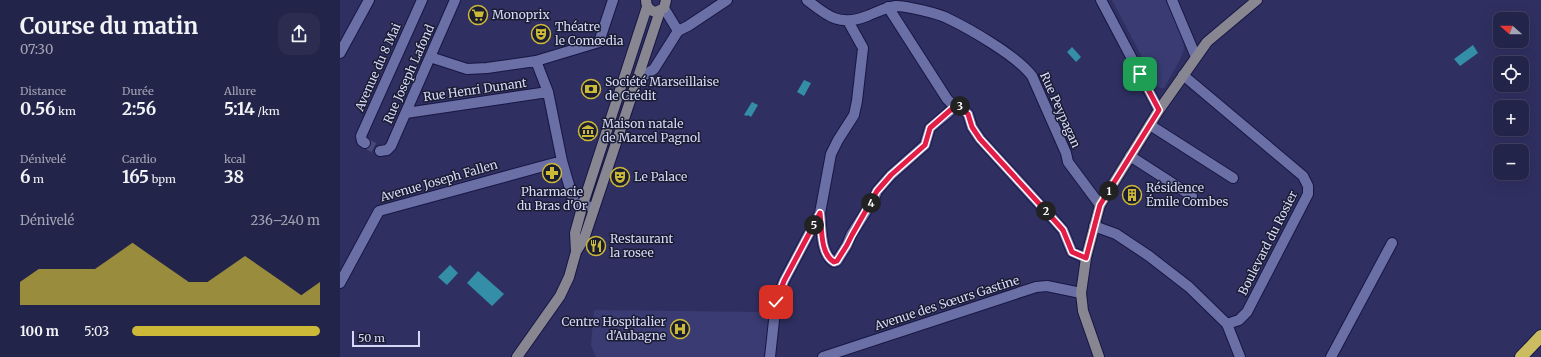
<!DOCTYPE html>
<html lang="fr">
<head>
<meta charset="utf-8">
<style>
	:root { --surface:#232449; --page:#2b2c50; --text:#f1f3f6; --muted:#a3a4b4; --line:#404161; --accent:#cdb938 }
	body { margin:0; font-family:Merriweather,serif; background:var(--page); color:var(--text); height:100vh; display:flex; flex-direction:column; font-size:15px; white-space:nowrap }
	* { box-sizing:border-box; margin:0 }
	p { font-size:13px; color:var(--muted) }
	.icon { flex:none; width:22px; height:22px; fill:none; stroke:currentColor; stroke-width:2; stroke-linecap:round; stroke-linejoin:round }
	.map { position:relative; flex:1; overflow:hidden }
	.sheet { display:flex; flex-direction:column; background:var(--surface); width:340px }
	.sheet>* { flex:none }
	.needle { width:26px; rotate:291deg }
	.tools { position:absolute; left:1153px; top:12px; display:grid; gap:8px }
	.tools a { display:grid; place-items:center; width:36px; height:36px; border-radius:8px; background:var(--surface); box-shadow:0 4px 16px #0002,0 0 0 1px var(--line); font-size:20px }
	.scale { position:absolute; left:12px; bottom:10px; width:68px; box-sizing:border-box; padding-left:4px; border:2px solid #d5d9f7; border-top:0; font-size:11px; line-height:14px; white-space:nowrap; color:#d5d9f7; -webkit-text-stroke:3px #1a1c32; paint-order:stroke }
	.pin { position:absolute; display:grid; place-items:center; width:34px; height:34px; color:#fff; margin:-17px; border-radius:8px; box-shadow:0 2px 6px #0006 }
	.km { position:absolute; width:20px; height:20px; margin:-10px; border-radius:50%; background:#222; color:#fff; font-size:11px; line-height:20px; text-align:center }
	.round { display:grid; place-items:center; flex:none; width:42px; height:42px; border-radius:12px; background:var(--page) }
	.summary { display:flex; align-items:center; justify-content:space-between; height:68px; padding:0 20px }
	h1 { font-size:22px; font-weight:700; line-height:30px }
	.stats { display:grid; grid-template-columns:repeat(3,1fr); gap:6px; height:68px; padding:4px 20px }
	.stats div { display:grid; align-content:center }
	.stats b { font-size:17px; font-weight:700 }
	.stats small { font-size:11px; font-weight:400 }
	.stats p { font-size:11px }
	.chart { height:112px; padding:8px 20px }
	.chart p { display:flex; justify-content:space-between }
	.chart svg { width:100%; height:72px; margin-top:4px; fill:var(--accent); opacity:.7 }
	ul { padding:0 20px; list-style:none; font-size:13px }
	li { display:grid; grid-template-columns:64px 48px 1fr; align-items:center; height:30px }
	li i { height:10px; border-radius:5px; background:var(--accent) }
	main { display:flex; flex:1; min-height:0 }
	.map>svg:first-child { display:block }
	.built { fill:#393b72 }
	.water { fill:#348ea7 }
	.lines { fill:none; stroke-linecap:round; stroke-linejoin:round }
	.minor-tunnel { stroke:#484978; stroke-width:10; stroke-dasharray:10 5; stroke-linecap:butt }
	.minor-casing { stroke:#181644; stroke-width:12 }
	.tertiary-casing { stroke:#181644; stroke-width:12 }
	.secondary-casing { stroke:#181644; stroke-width:12 }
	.motorway-casing { stroke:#181644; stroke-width:14 }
	.minor { stroke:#6a6fa5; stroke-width:10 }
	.tertiary { stroke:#6a6fa5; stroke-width:10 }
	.secondary { stroke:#878691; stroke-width:10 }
	.motorway { stroke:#cbbc62; stroke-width:12 }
	.route-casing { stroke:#fff; stroke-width:8 }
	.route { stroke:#e11d48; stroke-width:5 }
	.labels { text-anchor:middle; stroke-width:3; stroke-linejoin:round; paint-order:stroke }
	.poi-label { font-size:12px; fill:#d5d9f7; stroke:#1a1c32; text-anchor:start }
	.street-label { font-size:12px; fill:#d5d9f7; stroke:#1a1c32 }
</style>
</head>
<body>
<main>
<section class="sheet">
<div class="summary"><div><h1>Course du matin</h1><p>07:30</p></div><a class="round"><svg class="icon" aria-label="share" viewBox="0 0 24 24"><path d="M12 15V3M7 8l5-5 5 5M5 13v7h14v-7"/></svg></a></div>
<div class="stats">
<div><p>Distance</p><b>0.56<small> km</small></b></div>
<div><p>Durée</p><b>2:56</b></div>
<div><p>Allure</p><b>5:14<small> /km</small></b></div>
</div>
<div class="stats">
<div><p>Dénivelé</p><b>6<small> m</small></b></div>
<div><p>Cardio</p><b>165<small> bpm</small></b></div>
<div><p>kcal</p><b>38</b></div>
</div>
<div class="chart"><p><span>Dénivelé</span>236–240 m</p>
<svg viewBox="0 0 160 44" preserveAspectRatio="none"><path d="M0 44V30L10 22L20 22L30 22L40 22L50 14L60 6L70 14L80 22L90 30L100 30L110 22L120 14L130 22L140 30L150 38L160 30V44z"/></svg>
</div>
<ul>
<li><b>100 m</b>5:03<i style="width:100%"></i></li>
</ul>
</section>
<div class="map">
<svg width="1201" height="357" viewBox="0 0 1201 357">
	<rect width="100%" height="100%" fill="#2f3061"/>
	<path class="built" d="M 772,0 L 827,0 L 843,37 L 844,49 L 840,60 L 824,88 L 820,88 L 816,84 Z
		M 254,310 L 431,312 L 424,357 L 256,357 L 251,345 Z"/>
	<path class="water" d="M 1133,45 L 1138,53 L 1120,66 L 1114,59 Z
		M 732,47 L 741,57 L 736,62 L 727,52 Z
		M 464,80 L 471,83 L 464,96 L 457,92 Z
		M 412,102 L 418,105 L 411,117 L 408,115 L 407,116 L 404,115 Z
		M 110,265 L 118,273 L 107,285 L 98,277 Z
		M 138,271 L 164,294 L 152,306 L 127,283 Z"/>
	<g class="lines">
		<path class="minor-tunnel" d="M 25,143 L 40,151"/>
		<g class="minor-casing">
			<path id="minor" d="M 467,0 C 487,16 500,27 527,16 C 537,12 546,7 556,6 C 566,6 597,13 607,18 C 630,29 677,56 692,76 L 726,153 L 728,162 L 760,205
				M 761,0 L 819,110
				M 832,0 L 856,57
				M 548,7 L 607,99 L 615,107
				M 324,8 L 338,31
				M 338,31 L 348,26 L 387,0
				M 90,57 L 127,69 L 147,68 L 196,61 L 259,42 L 273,0
				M 196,61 L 208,92 L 222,161 L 234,202 L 254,208
				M 843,75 L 963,176 L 968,186 L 968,194 L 907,312 L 899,320 L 887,324
				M 296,81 L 314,69 L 338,31
				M 66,113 L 208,92
				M 810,125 L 893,178
				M 25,143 L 22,141 L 21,136 L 82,0
				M 40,151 L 47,150 L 51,146 L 115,0
				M 790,156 L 852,196
				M 480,213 C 482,228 480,254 494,262 L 497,261 L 507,245 L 511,235 L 534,199 L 537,191 L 551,175 L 585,145 L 590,128 L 615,107 L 618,105 L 628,114 L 632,127 L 640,139 L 715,221 L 723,230 L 732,252 L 746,258
				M 0,283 L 39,211 L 222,161
				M 430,357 L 436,302 L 444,281 L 480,213 L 491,154 L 498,140 L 514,115 L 517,101 L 523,48 L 508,21
				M 991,357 L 1052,243"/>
		</g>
		<g class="tertiary-casing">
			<path id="tertiary" d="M 0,53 L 29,0
				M 754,226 L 776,234 L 809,256 L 849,287 L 887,324 L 900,357
				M 483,357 L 696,287 L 707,286 L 741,293"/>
		</g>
		<g class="secondary-casing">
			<path id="secondary" d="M 306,0 C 306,7 310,11 316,12 L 324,8 L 326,0
				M 236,252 L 235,233 L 243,204 L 307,7
				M 177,357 L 220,296 L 229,277 L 236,252 L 244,239 L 320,11
				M 759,357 L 743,311 L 741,293 L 746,258 L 760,205 L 819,110 L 867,42 L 917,0"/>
		</g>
		<g class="motorway-casing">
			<path id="motorway" d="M 1181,357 L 1201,336"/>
		</g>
		<use href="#minor" class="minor"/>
		<use href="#tertiary" class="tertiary"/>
		<use href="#secondary" class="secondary"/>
		<use href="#motorway" class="motorway"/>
	</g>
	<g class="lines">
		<g class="route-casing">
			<path id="route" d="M 436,302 L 444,281 L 480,213 C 482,228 480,254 494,262 L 497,261 L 507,245 L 512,235 L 537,191 L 551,175 L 585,145 L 590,128 L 614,107 L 618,106 L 628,114 L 632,127 L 640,139 L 715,221 L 723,230 L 732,252 L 746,258 L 760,205 L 819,110 L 800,74"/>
		</g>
		<use href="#route" class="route"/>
	</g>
	<defs>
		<g id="supermarket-ring" transform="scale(1)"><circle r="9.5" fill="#1a1c32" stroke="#cdb938" stroke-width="1.5"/><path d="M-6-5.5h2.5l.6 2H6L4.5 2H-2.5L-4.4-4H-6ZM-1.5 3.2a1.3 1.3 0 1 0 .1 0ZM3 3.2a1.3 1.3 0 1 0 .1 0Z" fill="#cdb938"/></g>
		<g id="theatre-ring" transform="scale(1)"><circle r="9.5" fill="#1a1c32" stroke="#cdb938" stroke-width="1.5"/><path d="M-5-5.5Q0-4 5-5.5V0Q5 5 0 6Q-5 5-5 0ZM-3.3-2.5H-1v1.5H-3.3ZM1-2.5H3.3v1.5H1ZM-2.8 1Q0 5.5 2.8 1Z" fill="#cdb938"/></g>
		<g id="bank-ring" transform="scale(1)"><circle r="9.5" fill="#1a1c32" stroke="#cdb938" stroke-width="1.5"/><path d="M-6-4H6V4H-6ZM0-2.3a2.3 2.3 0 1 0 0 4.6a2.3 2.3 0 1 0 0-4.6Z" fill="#cdb938"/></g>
		<g id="museum-ring" transform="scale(1)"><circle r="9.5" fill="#1a1c32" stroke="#cdb938" stroke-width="1.5"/><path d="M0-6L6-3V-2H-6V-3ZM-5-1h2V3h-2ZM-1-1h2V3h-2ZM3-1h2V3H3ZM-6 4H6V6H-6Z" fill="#cdb938"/></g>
		<g id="pharmacy-ring" transform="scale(1)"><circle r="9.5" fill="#1a1c32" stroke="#cdb938" stroke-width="1.5"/><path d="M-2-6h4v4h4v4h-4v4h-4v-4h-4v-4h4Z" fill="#cdb938"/></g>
		<g id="building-ring" transform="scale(1)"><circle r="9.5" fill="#1a1c32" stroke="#cdb938" stroke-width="1.5"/><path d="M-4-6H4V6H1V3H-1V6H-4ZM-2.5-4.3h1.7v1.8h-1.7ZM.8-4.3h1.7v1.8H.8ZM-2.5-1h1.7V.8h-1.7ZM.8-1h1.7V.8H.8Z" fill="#cdb938"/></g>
		<g id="restaurant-ring" transform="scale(1)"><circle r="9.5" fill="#1a1c32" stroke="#cdb938" stroke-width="1.5"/><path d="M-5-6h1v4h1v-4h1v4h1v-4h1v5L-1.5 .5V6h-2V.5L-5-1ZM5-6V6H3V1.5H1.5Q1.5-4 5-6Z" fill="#cdb938"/></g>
		<g id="hospital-ring" transform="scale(1)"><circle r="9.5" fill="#1a1c32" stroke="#cdb938" stroke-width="1.5"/><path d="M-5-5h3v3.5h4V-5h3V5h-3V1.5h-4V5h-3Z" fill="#cdb938"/></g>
	</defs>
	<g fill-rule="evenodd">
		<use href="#supermarket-ring" x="138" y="15"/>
		<use href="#theatre-ring" x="201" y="34"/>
		<use href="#bank-ring" x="251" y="89"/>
		<use href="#museum-ring" x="248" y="131"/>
		<use href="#pharmacy-ring" x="212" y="173"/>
		<use href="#theatre-ring" x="280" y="177"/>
		<use href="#building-ring" x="792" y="195"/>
		<use href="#restaurant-ring" x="256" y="246"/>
		<use href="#hospital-ring" x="340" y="329"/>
	</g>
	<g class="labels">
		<g class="poi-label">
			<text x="152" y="19">Monoprix</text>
			<text x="215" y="31">Théatre<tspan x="215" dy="14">le Comœdia</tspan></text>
			<text x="265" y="86">Société Marseillaise<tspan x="265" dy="14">de Crédit</tspan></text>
			<text x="262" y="128">Maison natale<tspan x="262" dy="14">de Marcel Pagnol</tspan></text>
			<text x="294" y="181">Le Palace</text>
			<text x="806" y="192">Résidence<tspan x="806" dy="14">Émile Combes</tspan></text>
			<text x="212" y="196" text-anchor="middle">Pharmacie<tspan x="212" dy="14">du Bras d'Or</tspan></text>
			<text x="270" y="243">Restaurant<tspan x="270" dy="14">la rosee</tspan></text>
			<text x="326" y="326" text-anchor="end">Centre Hospitalier<tspan x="326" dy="14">d'Aubagne</tspan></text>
		</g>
		<g class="street-label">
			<text transform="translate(38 67) rotate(-66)" y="4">Avenue du 8 Mai</text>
			<text transform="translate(69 74) rotate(-66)" y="4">Rue Joseph Lafond</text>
			<text transform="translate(135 90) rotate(-8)" y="4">Rue Henri Dunant</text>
			<text transform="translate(720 110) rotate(66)" y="4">Rue Peypagan</text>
			<text transform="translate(99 181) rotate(-16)" y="4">Avenue Joseph Fallen</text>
			<text transform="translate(928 243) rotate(-63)" y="4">Boulevard du Rosier</text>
			<text transform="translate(607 303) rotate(-18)" y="4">Avenue des Sœurs Gastine</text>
		</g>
	</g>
</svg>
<div class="tools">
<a><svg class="needle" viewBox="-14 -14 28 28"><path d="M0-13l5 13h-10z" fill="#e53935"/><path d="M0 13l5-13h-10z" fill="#a3a4b4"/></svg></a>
<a><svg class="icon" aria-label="locate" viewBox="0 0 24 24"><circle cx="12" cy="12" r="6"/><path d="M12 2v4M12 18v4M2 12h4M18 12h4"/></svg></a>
<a>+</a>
<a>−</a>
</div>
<div class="scale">50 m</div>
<div class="pin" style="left:800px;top:74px;background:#1e9e55"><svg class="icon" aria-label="arrive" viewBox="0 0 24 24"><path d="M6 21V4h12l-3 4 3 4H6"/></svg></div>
<div class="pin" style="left:436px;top:302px;background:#d93025"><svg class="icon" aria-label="check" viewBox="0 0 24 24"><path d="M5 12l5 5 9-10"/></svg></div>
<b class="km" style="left:769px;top:191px">1</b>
<b class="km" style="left:706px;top:211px">2</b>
<b class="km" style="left:620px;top:106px">3</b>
<b class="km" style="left:531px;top:203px">4</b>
<b class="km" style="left:474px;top:225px">5</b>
</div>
</main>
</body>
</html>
